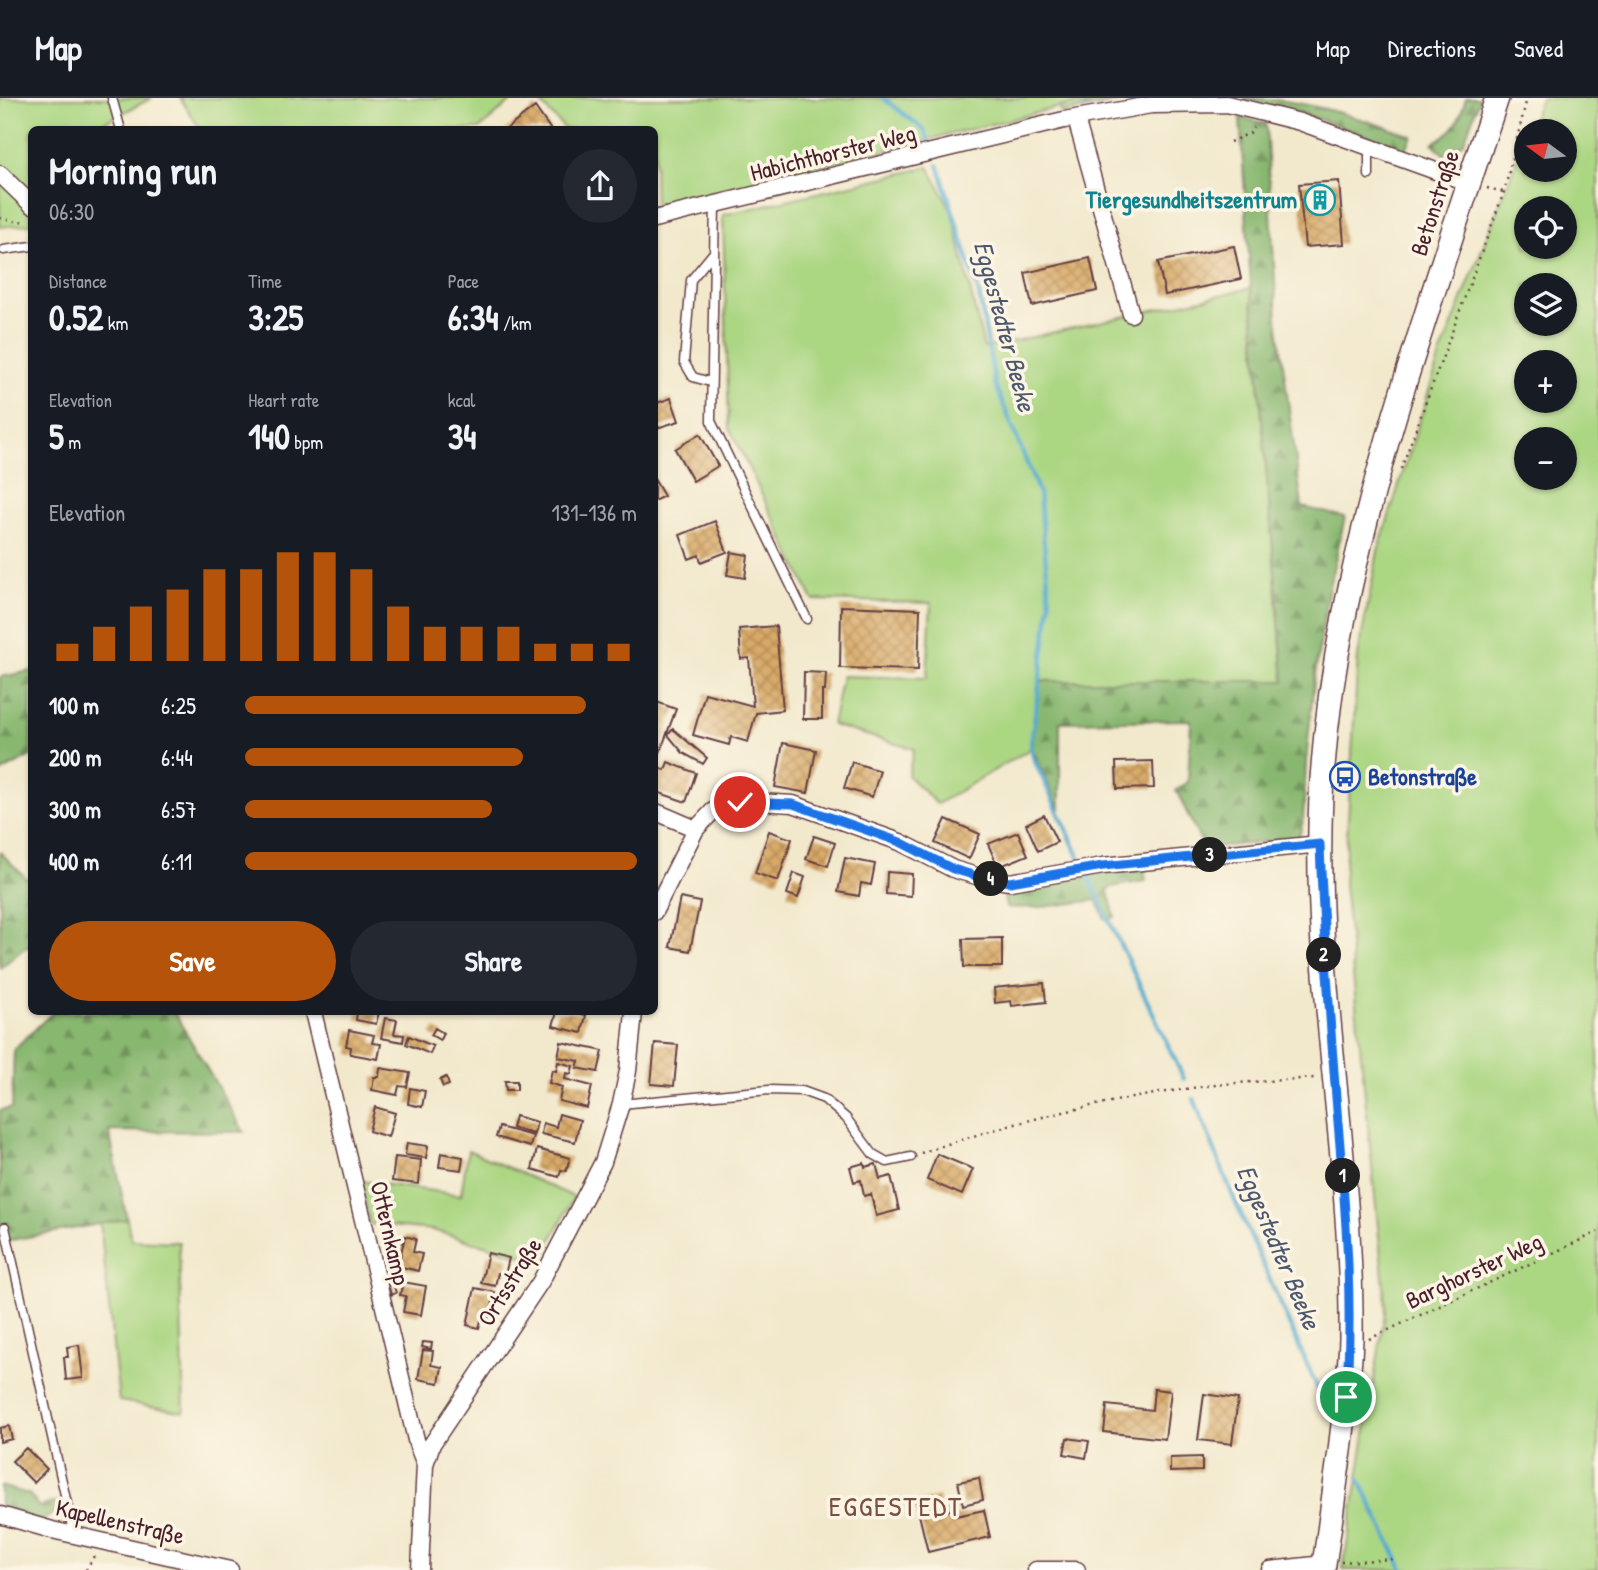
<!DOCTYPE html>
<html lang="en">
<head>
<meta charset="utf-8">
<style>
	:root { --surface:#171b24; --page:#242831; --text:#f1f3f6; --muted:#9ea1a6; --line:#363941; --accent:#b45309 }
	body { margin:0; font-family:"Patrick Hand",sans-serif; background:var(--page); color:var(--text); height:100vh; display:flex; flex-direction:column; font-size:26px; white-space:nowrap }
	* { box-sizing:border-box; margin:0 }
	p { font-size:23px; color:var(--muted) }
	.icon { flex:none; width:38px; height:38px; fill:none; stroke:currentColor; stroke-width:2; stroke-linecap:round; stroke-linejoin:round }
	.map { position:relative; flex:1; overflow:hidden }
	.sheet { position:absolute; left:28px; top:28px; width:630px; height:889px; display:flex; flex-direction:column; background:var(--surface); border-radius:10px; box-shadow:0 2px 5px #0004 }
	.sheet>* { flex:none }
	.needle { width:46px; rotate:285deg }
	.buttons { position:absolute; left:1514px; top:21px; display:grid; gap:14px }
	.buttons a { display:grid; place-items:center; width:63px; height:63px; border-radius:50%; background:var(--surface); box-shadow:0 2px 5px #0004; font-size:35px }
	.pin { position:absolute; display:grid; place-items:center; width:60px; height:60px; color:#fff; margin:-30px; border:4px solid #fff; border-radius:50%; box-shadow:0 2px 7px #0007 }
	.km { position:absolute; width:35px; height:35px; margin:-18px; border-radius:50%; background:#222; color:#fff; font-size:19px; line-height:35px; text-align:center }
	.round { display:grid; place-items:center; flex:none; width:74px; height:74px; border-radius:37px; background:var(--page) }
	.summary { display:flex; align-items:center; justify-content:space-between; height:119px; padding:0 21px }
	h1 { font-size:38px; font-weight:700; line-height:52px }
	.metrics { display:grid; grid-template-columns:repeat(3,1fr); gap:10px; height:119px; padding:7px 21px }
	.metrics div { display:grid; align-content:center }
	.metrics b { font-size:35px; font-weight:700 }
	.metrics small { font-size:19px; font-weight:400 }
	.metrics p { font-size:19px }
	.chart { height:196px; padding:14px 21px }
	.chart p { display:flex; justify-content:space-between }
	.chart svg { width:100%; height:126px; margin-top:7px; stroke:var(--accent); stroke-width:6 }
	.button { display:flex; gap:14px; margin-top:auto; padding:14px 21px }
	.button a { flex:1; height:80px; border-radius:42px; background:var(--accent); color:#fff; font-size:28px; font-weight:700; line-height:80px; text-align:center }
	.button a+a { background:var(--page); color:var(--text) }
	ul { padding:0 21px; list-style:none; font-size:23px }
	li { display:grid; grid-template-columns:112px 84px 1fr; align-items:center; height:52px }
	li i { height:18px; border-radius:9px; background:var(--accent) }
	header { display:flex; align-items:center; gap:42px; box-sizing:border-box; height:98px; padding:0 35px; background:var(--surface); border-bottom:2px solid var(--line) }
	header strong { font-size:33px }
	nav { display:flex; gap:38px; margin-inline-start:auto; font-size:24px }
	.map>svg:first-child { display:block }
	.grass { fill:#abd682; stroke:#7a7a56; stroke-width:2; fill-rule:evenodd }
	.forest { fill:url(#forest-firs); stroke:#696b4e; stroke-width:2 }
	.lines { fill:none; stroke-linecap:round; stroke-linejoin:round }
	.stream { stroke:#52aacf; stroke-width:4.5 }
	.building { fill:url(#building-cross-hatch) }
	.service-casing { stroke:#633d43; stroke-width:11 }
	.minor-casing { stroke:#633d43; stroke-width:19 }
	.secondary-casing { stroke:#633d43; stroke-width:26 }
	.path { stroke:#633d43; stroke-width:2.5; stroke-dasharray:2 5; stroke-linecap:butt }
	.service { stroke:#fff; stroke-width:8 }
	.minor { stroke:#fff; stroke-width:16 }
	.secondary { stroke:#fff; stroke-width:23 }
	.route-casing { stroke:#fff; stroke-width:14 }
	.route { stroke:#1a73e8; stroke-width:9 }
	.labels { text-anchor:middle; stroke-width:7; stroke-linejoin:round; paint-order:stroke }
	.street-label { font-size:24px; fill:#4a1f2b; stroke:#fcf5e5 }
	.culture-label { font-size:24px; font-weight:bold; fill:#0d838f; stroke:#fcf5e5; text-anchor:end }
	.transit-label { font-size:24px; font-weight:bold; fill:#164399; stroke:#fcf5e5; text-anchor:start }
	.water-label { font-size:26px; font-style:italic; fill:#4d576d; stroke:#fcf5e5 }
	.quarter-label { font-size:28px; letter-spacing:2px; fill:#7c5040; stroke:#fcf5e5 }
</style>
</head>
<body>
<header>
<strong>Map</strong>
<nav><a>Map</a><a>Directions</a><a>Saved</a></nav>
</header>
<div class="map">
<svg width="1598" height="1472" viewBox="0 0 1598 1472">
	<defs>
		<pattern id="forest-firs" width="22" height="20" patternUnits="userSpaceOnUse" patternTransform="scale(1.75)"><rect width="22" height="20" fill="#88b770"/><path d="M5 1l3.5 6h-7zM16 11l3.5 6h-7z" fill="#71945c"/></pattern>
		<pattern id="building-cross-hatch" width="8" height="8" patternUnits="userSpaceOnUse" patternTransform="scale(1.75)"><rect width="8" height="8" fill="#d9aa67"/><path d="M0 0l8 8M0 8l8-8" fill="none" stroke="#b28a55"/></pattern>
	</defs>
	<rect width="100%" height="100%" fill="#fcf5e5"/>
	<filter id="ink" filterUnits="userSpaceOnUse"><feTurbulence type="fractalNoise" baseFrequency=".0143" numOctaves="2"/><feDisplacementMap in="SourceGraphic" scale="14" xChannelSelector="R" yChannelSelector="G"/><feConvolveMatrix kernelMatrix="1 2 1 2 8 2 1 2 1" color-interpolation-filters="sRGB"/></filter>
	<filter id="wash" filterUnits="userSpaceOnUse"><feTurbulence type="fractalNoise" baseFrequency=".00686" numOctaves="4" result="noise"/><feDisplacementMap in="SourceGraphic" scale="28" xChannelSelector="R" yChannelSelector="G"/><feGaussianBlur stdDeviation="1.57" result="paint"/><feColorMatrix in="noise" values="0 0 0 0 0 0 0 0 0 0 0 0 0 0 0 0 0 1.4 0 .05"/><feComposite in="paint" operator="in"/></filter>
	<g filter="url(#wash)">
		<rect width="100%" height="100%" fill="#f2e9cd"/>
		<path class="grass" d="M 0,0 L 152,0 L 91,31 L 32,32 L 31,126 L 0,129 Z
			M 180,0 L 515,0 L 479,31 L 438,31 L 435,29 L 431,32 L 201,32 Z
			M 536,0 L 1096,0 L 655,110 L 654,32 L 565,31 Z
			M 1541,0 L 1598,0 L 1598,1472 L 1343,1472 L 1386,1209 L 1344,786 L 1358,558 L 1378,453 L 1440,258 L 1526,39 L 1526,72 L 1564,72 L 1564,33 L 1528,33 ZM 1564,110 L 1564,149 L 1526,149 L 1526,110 ZM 1564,187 L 1564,226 L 1526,226 L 1526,187 ZM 1564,264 L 1564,303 L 1526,303 L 1526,264 ZM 1564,341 L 1564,380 L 1526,380 L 1526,341 Z
			M 929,69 L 952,114 L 984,250 L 1251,190 L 1284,583 L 1039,583 L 1032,650 L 937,706 L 908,678 L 914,651 L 832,627 L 842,578 L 927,580 L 931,505 L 813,502 L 729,329 L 723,117 Z
			M 468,1052 L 574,1099 L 540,1163 L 432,1132 L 370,1126 L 361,1083 L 461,1097 Z
			M 127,1121 L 131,1142 L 179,1144 L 184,1314 L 119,1303 L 100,1125 Z"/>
		<path class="forest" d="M 1096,0 L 1137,0 L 1061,16 L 1059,9 Z
			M 1245,0 C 1302,0 1359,20 1412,38 L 1406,51 L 1301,15 L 1244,2 Z
			M 1466,0 L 1480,0 L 1464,44 L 1444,57 L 1433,45 C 1456,33 1459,23 1466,0 Z
			M 1240,20 L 1266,25 L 1277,220 L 1302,409 L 1345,419 L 1328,493 L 1314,583 L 1306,664 L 1303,723 L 1299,739 L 1289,742 L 1204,750 L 1176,692 L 1188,684 L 1191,622 L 1060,624 L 1060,712 L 1032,650 L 1039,583 L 1284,583 L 1251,190 Z
			M 31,573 L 31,658 L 0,675 L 0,579 Z
			M 0,754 L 32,786 L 31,852 L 27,848 L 0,870 Z
			M 1144,771 L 1146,783 L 1111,789 L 1108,793 L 1115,819 L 1105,821 L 1097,802 L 1042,809 L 1006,810 L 1003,792 L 1095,775 Z
			M 53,914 L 174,914 L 244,1034 L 109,1033 L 127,1121 L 0,1144 L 0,1012 L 12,1010 L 14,951 Z
			M 0,1388 L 29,1396 L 39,1409 L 60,1403 L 60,1411 L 41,1423 L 0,1411 Z"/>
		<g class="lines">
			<path class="stream" d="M 883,0 L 924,32 L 929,43
				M 938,67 L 979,196 L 995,286 L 1039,395 L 1050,506 L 1031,646 L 1033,659 L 1081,763
				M 1088,778 L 1184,981
				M 1194,1001 L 1232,1096 L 1327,1312
				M 1359,1381 L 1403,1472"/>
		</g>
		<g id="blocks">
			<path class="building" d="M 535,9 L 551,32 L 505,32 Z
				M 1339,83 L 1344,146 L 1305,149 L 1299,86 Z
				M 1234,148 L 1241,181 L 1165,197 L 1158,164 Z
				M 1090,160 L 1097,193 L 1032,208 L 1025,175 Z
				M 671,300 L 679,323 L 654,331 L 654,306 Z
				M 700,336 L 718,368 L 693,383 L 675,351 Z
				M 654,381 L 664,398 L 654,403 Z
				M 715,423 L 727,454 L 701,464 L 699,457 L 689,461 L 680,437 Z
				M 731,454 L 748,457 L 745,480 L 727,477 Z
				M 841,508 L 920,511 L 918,572 L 840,570 Z
				M 776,528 L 783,612 L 756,615 L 748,644 L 731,639 L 729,647 L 693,637 L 705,595 L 753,608 L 749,560 L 741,561 L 739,531 Z
				M 804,574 L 826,575 L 825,593 L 822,593 L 822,621 L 803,621 Z
				M 654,603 L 676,611 L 658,660 L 654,659 Z
				M 673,631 L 707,660 L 703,666 L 683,655 L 668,637 Z
				M 783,645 L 816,652 L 808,695 L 775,689 Z
				M 1153,663 L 1154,690 L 1117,691 L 1116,664 Z
				M 654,664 L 657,665 L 656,669 L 665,672 L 668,664 L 696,675 L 686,704 L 654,693 Z
				M 852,664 L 880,673 L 872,699 L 844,690 Z
				M 1044,717 L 1057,744 L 1038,753 L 1026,726 Z
				M 946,721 L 980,736 L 969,761 L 935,745 Z
				M 769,733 L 792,741 L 778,783 L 755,775 Z
				M 1018,734 L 1028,757 L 998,769 L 988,746 Z
				M 814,738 L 835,745 L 828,768 L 806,761 Z
				M 845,760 L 875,766 L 871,787 L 861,785 L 859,798 L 838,794 Z
				M 887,774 L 912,776 L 911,798 L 886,796 Z
				M 794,775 L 805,779 L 798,800 L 787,796 Z
				M 680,800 L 700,804 L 690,853 L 670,849 Z
				M 1002,840 L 1002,869 L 964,869 L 963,841 Z
				M 1044,885 L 1046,904 L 1012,908 L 1011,903 L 995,905 L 994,890 Z
				M 357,914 L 379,914 L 376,926 L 356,922 Z
				M 557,914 L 573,914 L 586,917 L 582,935 L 553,928 Z
				M 385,920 L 397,922 L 394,936 L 404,937 L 403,944 L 381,940 Z
				M 435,930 L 443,935 L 440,942 L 431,937 Z
				M 349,932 L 374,937 L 372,945 L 381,946 L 378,961 L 350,956 L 351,949 L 346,948 Z
				M 409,938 L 433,948 L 430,956 L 406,946 Z
				M 561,944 L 603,953 L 598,974 L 577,970 L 579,963 L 558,959 Z
				M 655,945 L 678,947 L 674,988 L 651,986 Z
				M 558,964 L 573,968 L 571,976 L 566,975 L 565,981 L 592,988 L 587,1010 L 559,1003 L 562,989 L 549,985 L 552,972 L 556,973 Z
				M 380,970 L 410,975 L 407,989 L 399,988 L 397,997 L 372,992 L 374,979 L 379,979 Z
				M 446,979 L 449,987 L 443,989 L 440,982 Z
				M 505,983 L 517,983 L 517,992 L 506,992 Z
				M 410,990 L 425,993 L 422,1009 L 408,1006 Z
				M 375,1009 L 395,1015 L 388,1039 L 369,1033 Z
				M 559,1016 L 580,1022 L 575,1044 L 541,1036 L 543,1025 L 556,1029 Z
				M 515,1018 L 537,1024 L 534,1036 L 512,1030 Z
				M 499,1029 L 533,1038 L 530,1049 L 496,1039 Z
				M 407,1045 L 428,1048 L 426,1060 L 405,1057 Z
				M 537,1051 L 570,1060 L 566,1073 L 561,1072 L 559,1079 L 532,1071 Z
				M 441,1055 L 463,1059 L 461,1072 L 439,1069 Z
				M 937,1056 L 973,1071 L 962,1097 L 927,1082 Z
				M 395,1059 L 421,1062 L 419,1086 L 392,1083 Z
				M 864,1065 L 865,1069 L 876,1066 L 880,1081 L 891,1078 L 899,1112 L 876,1118 L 871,1096 L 864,1098 L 861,1082 L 854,1084 L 850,1069 Z
				M 405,1138 L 416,1141 L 413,1154 L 422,1156 L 418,1173 L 398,1168 Z
				M 488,1155 L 509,1160 L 505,1177 L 498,1175 L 495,1188 L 481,1185 Z
				M 403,1184 L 426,1188 L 421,1217 L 403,1214 L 406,1198 L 400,1197 Z
				M 393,1185 L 396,1195 L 391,1197 L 388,1187 Z
				M 475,1190 L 495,1194 L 490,1220 L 482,1219 L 479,1230 L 467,1227 Z
				M 423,1244 L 432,1245 L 431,1251 L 422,1249 Z
				M 79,1247 L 83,1280 L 66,1282 L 64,1259 L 68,1259 L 67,1249 Z
				M 423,1252 L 433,1253 L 431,1267 L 442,1269 L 439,1285 L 418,1281 Z
				M 1154,1291 L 1171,1293 L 1165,1341 L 1104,1334 L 1107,1307 L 1152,1312 Z
				M 1204,1296 L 1238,1301 L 1232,1346 L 1198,1342 Z
				M 9,1328 L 12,1341 L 0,1344 L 0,1330 Z
				M 1067,1340 L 1089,1343 L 1086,1360 L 1064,1356 Z
				M 26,1350 L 47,1371 L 34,1385 L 12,1363 Z
				M 1202,1359 L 1202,1373 L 1170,1374 L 1170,1360 Z
				M 979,1380 L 983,1402 L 963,1407 L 958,1384 Z
				M 938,1399 L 941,1414 L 954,1411 L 956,1418 L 984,1412 L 990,1439 L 928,1454 L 916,1404 Z"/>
		</g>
	</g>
	<g filter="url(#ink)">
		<use href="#blocks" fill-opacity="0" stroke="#633d43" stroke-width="2"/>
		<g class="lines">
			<g class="service-casing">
				<path id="service" d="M 112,0 L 121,32
					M 1369,77 L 1369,49
					M 715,106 L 711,323 L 807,521
					M 4,152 L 32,148
					M 710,284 L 693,279 L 684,264 L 691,182 L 714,154
					M 621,1006 L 769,992 L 802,993 L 824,1001 L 846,1020 L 873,1056 L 887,1064 L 911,1059
					M 5,1129 L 74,1437"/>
			</g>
			<g class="minor-casing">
				<path id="minor" d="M 1076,21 L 1131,216
					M 0,76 L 32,107
					M 654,121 L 1064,22 L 1151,7 L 1227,6 L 1300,24 L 1469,85
					M 654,713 L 696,731
					M 654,814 L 696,731 L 713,713 L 740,703 L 793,706 L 900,744 L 953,771 L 983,780 L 1010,784 L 1103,768 L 1320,746
					M 313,914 L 417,1346 L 425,1366
					M 0,1417 L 52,1432 L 230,1472
					M 420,1472 L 425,1366 L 432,1346 L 541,1183 L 603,1064 L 621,1006 L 628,973 L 634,914
					M 1036,1472 L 1077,1472
					M 1270,1472 L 1324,1466"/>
			</g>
			<g class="secondary-casing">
				<path id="secondary" d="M 1323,1472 C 1330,1432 1334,1392 1340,1353 C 1344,1315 1350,1278 1351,1240 C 1353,1059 1312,880 1321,699 C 1327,574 1355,457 1389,337 C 1422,224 1460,112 1497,0"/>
			</g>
			<path class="path" d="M 1230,44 L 1250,35 L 1253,29
				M 1487,90 L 1504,94
				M 0,120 L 19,124 L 27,122
				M 1401,371 L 1504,94 L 1527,0
				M 1342,678 L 1344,664
				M 921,1055 C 1010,1024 1098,1004 1192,990 C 1232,984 1274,983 1315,980
				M 1369,1241 L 1598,1134
				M 1341,1464 L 1394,1461
				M 86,1472 L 95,1456"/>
			<use href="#service" class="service"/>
			<use href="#minor" class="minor"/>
			<use href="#secondary" class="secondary"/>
		</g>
	</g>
	<g class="lines" filter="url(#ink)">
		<g class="route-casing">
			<path id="route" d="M 740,704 L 793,706 L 900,744 L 953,771 L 983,780 L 1010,784 L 1103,768 L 1320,746 C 1323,835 1330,923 1337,1012 C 1345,1108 1354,1203 1346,1299"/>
		</g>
		<use href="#route" class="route"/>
	</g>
	<defs>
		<g id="building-ring" transform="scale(1.575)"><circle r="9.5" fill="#fcf5e5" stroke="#0f9aa8" stroke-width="1.5"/><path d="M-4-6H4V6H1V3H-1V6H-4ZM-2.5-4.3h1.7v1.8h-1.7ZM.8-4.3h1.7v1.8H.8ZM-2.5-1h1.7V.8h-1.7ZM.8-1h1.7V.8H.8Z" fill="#0f9aa8"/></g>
		<g id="bus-ring" transform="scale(1.575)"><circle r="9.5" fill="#fcf5e5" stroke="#1a4fb4" stroke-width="1.5"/><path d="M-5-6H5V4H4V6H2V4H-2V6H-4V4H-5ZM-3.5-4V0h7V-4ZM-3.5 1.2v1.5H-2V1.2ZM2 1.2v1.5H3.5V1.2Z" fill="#1a4fb4"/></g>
	</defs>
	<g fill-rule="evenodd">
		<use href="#building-ring" x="1320" y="102"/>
		<use href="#bus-ring" x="1345" y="679"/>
	</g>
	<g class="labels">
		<g class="street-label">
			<text transform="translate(833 55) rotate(-14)" y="8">Habichthorster Weg</text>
			<text transform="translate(1435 105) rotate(-72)" y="8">Betonstraße</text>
			<text transform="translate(390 1135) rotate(77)" y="8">Otternkamp</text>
			<text transform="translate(1474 1173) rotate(-25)" y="8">Barghorster Weg</text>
			<text transform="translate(510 1184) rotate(-58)" y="8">Ortsstraße</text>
			<text transform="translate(120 1424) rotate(13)" y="8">Kapellenstraße</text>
		</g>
		<g class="culture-label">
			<text x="1297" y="110">Tiergesundheitszentrum</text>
		</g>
		<g class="transit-label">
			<text x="1368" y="687">Betonstraße</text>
		</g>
		<g class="water-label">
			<text transform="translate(1005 228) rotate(75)" y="9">Eggestedter Beeke</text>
			<text transform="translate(1279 1149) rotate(67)" y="9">Eggestedter Beeke</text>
		</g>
		<g class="quarter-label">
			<text x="896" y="1418">EGGESTEDT</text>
		</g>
	</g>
</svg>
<div class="buttons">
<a><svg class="needle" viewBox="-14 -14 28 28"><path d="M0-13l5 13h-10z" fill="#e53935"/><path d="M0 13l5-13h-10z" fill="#9ea1a6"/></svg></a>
<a><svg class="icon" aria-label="locate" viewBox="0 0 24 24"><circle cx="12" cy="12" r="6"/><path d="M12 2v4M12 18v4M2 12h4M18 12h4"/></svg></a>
<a><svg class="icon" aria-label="layers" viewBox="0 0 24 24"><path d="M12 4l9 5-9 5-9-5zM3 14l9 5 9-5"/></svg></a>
<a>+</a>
<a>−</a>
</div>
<div class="pin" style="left:1346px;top:1299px;background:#1e9e55"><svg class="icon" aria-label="arrive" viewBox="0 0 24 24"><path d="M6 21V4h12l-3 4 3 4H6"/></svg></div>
<div class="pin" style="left:740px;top:704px;background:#d93025"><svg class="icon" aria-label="check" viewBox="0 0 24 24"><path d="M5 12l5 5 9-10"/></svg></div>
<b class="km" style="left:1343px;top:1078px">1</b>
<b class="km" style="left:1324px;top:857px">2</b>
<b class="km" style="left:1210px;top:757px">3</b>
<b class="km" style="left:991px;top:781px">4</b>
<section class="sheet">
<div class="summary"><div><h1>Morning run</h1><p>06:30</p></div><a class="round"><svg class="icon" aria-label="share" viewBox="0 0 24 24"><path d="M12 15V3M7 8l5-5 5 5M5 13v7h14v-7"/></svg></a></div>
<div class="metrics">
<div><p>Distance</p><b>0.52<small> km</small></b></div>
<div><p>Time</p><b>3:25</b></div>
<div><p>Pace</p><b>6:34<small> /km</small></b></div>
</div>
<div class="metrics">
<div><p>Elevation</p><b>5<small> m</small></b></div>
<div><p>Heart rate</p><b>140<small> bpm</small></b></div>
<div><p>kcal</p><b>34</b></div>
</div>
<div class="chart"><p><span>Elevation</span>131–136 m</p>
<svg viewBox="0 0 160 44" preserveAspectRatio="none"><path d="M5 44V38M15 44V32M25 44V25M35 44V19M45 44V12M55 44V12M65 44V6M75 44V6M85 44V12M95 44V25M105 44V32M115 44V32M125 44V32M135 44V38M145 44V38M155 44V38"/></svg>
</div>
<ul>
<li><b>100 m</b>6:25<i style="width:87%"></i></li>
<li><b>200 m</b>6:44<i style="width:71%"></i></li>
<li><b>300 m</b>6:57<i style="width:63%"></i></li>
<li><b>400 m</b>6:11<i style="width:100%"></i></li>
</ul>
<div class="button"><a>Save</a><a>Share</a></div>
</section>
</div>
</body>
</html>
